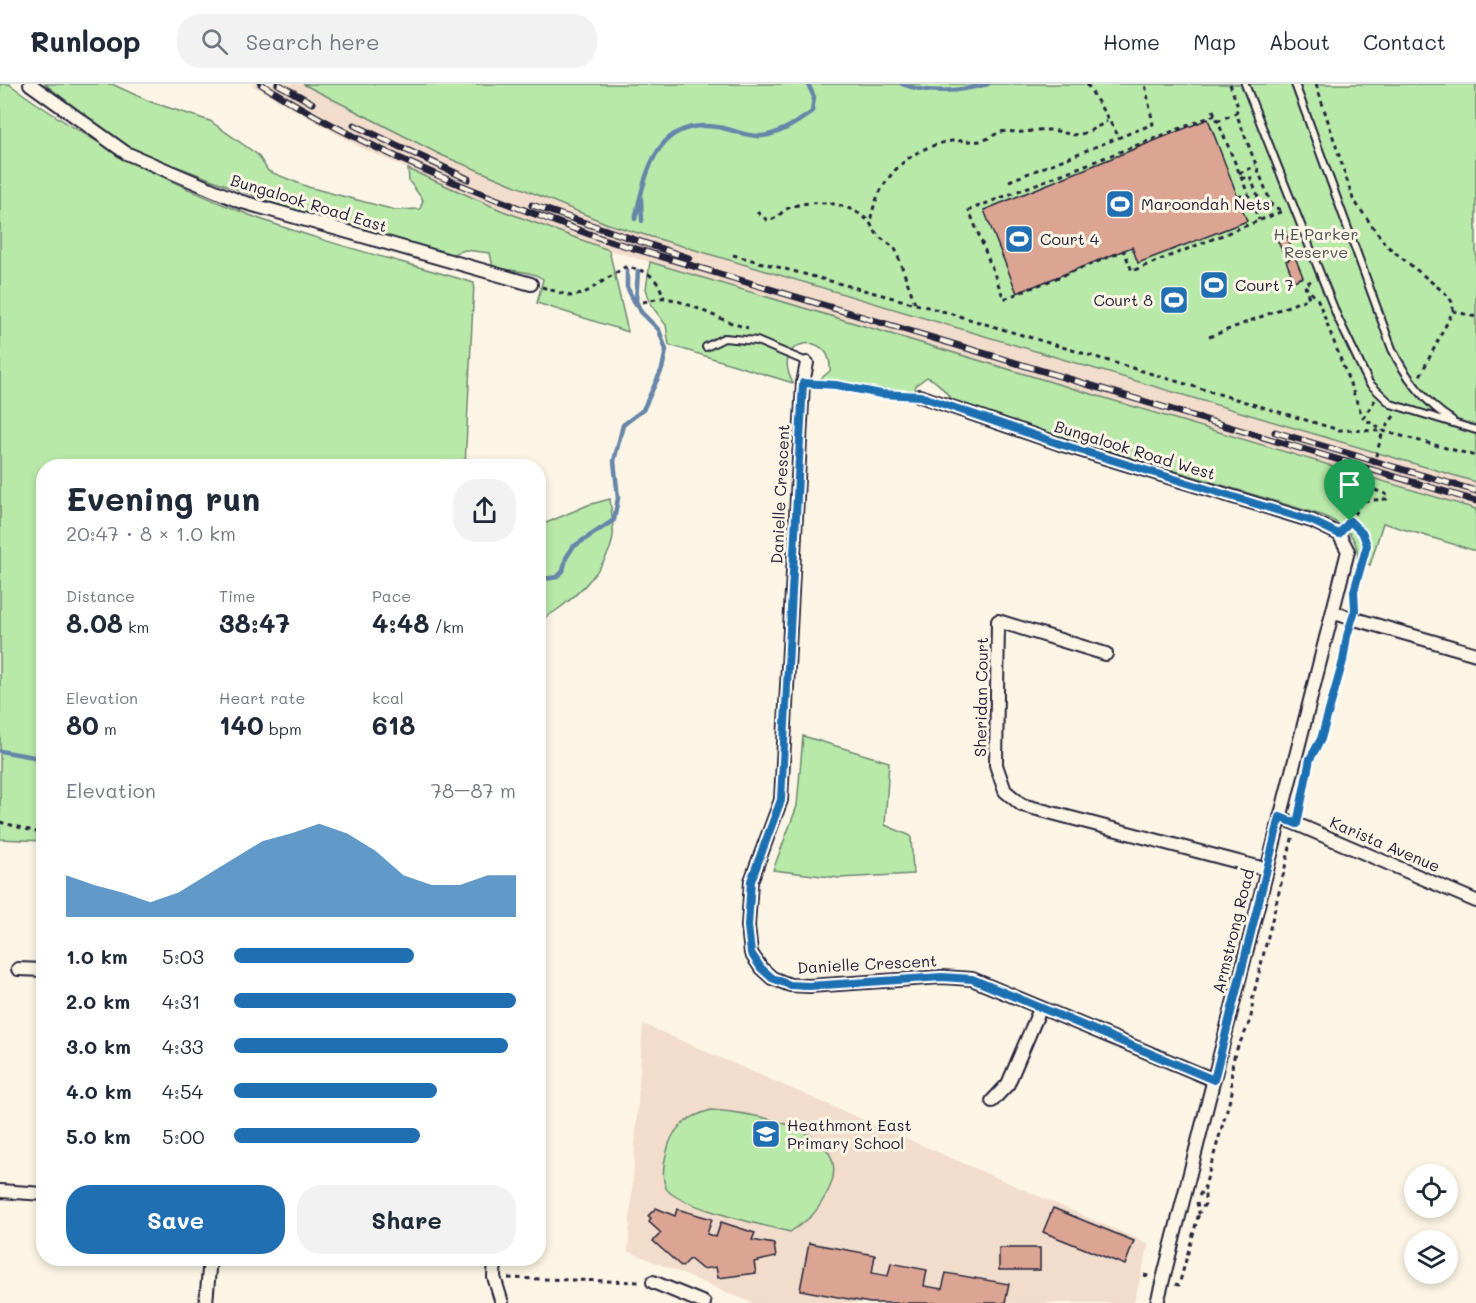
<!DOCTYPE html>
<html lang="en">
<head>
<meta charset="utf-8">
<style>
	:root { --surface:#fff; --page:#f2f2f3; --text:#1f2937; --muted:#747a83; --line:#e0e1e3; --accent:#1f6fb2 }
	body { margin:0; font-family:Mali,sans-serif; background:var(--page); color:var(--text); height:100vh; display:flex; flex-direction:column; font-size:22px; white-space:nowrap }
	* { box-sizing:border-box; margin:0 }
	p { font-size:20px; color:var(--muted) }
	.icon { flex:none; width:33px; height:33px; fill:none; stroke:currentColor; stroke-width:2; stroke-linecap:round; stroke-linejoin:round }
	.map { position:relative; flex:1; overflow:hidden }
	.sheet { position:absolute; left:36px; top:375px; width:510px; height:807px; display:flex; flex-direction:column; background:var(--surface); border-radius:24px; box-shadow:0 3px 9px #0003 }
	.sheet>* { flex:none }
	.tools { position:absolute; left:1404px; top:1080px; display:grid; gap:12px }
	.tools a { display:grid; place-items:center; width:54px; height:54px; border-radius:50%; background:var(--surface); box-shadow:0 3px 9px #0003; font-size:30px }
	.pin { position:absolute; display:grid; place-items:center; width:51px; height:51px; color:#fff; margin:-62px -26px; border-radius:50% 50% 50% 0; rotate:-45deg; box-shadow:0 0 6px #0007 }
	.pin .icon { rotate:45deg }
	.round { display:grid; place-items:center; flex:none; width:63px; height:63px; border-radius:24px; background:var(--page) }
	.overview { display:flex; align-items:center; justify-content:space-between; height:102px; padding:0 30px }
	h1 { font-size:33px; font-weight:700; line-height:45px }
	.figures { display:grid; grid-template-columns:repeat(3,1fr); gap:9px; height:102px; padding:6px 30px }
	.figures div { display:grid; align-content:center }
	.figures b { font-size:26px; font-weight:700 }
	.figures small { font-size:16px; font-weight:400 }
	.figures p { font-size:16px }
	.chart { height:168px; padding:12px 30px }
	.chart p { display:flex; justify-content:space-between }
	.chart svg { width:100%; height:108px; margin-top:6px; fill:var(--accent); opacity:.7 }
	.button { display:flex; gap:12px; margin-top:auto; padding:12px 30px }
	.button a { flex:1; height:69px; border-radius:24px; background:var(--accent); color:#fff; font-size:24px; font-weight:700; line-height:69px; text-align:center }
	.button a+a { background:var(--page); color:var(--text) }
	ul { padding:0 30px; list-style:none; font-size:20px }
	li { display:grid; grid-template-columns:96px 72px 1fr; align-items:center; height:45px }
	li i { height:15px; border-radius:8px; background:var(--accent) }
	header { display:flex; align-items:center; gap:36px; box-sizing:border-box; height:84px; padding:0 30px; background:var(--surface); border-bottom:2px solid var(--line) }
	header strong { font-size:28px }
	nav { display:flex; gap:33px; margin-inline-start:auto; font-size:21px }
	.search { width:420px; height:54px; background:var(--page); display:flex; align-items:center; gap:15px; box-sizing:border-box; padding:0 21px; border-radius:24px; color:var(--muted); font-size:22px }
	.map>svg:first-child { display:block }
	.built { fill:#f2ddcc }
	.green { fill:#b8e9a9; stroke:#6d8672; stroke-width:1.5 }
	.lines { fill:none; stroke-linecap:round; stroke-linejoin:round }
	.stream { stroke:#6685a8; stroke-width:4.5 }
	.building { fill:#dca593; stroke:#22223b; stroke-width:1.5 }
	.lane-casing { stroke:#22223b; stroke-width:10 }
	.street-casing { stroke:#22223b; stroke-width:16 }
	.path { stroke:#22223b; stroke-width:3; stroke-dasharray:4.5 4.5; stroke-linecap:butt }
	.lane { stroke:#fcf5e5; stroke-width:6 }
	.street { stroke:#fcf5e5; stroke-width:12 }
	.rail-casing { stroke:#22223b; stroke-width:7 }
	.rail { stroke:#fcf5e5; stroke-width:4.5; stroke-dasharray:14; stroke-linecap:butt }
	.route-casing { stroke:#fff; stroke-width:12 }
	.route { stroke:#1f6fb2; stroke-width:8 }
	.labels { text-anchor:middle; stroke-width:6; stroke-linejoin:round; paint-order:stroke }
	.street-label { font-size:16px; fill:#22223b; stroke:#fcf5e5 }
	.poi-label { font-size:16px; fill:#22223b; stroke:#fcf5e5; text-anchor:start }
	.park-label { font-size:16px; fill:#485456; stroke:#fcf5e5 }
</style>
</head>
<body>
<header>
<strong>Runloop</strong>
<div class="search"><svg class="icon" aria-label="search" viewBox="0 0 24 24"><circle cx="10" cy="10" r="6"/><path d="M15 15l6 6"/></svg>Search here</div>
<nav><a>Home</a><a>Map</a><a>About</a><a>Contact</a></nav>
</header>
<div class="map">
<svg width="1476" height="1219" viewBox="0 0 1476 1219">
	<rect width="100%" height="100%" fill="#fcf5e5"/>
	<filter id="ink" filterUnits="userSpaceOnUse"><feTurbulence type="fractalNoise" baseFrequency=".0167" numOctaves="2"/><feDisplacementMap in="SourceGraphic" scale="12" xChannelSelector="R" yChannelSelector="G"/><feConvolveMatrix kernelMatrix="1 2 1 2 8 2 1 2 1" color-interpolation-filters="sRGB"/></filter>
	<g filter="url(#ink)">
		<path class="built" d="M 250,0 L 303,0 L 441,71 L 608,140 L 1476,398 L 1476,425 L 609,166 L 503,127 L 361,64 Z
			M 643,940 L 1149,1160 L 1134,1219 L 752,1219 L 628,1167 Z"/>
		<path class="green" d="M 0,0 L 9,0 C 83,54 166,99 252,132 C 324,159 401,177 474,199 L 465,382 L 44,382 L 43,757 L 0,755 Z
			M 45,0 L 112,0 L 151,18 L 210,37 L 258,71 L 268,87 L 308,103 L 395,126 L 420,125 L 423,116 L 409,97 L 408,85 L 503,127 L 609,166 L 628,248 L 537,219 L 543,195 C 530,186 509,187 493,183 L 490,169 L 465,166 L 446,172 L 314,134 L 127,64 Z
			M 303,0 L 1476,0 L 1476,398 L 608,140 L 441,71 Z
			M 650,178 L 1476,425 L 1476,467 L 1383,439 L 1370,481 L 1358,477 C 1359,451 1343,440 1321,431 L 960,322 C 947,313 942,299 927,293 L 916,301 L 914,309 L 818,297 L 830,287 C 833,244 768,254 793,299 L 669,261 L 666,241 L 651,221 L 646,205 Z
			M 610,415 C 611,427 614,441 613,452 C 610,483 565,526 539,536 L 539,442 L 588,421 Z
			M 803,652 L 889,678 L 885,741 L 911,752 L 913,790 L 839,794 L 773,786 L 797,722 Z
			M 711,1026 C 751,1029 862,1045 827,1109 C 815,1131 811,1134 790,1148 C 767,1142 675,1122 666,1104 C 661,1093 664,1078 667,1067 C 672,1043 689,1032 711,1026 Z"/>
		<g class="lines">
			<path class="stream" d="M 902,0 C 930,11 960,7 988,0
				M 641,115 L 642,137
				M 635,135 C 646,89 655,34 717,43 C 733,45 745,53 762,52 C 780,50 798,38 812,28 L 814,13 L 808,0
				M 627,186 L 627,203 L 636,221
				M 538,496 L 557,493 L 563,487 L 566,474 L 573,463 L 614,436 L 618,414 L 614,377 L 623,341 L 643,326 L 662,285 L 666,266 L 659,246 L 641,228 L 636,217 L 638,187
				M 0,667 L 34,673 L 44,679"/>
		</g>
		<path class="building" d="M 1208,35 L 1247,137 L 1138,179 L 1132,163 L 1017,209 L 984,126 Z
			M 1285,147 L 1293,168 L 1284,171 L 1275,151 Z
			M 1295,173 L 1303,193 L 1294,197 L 1286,177 Z
			M 656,1124 L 675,1132 L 677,1125 L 712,1135 L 707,1150 L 716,1153 L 721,1138 L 755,1149 L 752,1156 L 774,1160 L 776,1173 L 754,1178 L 756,1189 L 718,1194 L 716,1183 L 702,1185 L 690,1175 L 682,1183 L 653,1157 L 661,1149 L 649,1138 L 651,1134 L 648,1132 Z
			M 1053,1124 L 1134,1157 L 1125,1181 L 1043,1148 Z
			M 809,1159 L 875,1171 L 872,1189 L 888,1192 L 891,1179 L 927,1186 L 924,1202 L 942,1205 L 946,1189 L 1009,1200 L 1005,1219 L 870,1219 L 800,1206 Z
			M 999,1164 L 1040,1164 L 1040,1186 L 999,1186 Z"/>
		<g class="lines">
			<g class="lane-casing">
				<path id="lane" d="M 1245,0 L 1337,232 L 1369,299 L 1391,320 L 1476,346
					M 1295,0 L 1392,265 C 1405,292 1426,320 1452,336
					M 706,263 L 724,254 L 757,257 L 807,278"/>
			</g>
			<g class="street-casing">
				<path id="street" d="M 30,0 L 126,69 L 239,117 L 531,200
					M 807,279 L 803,299 L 781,716 L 751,797 L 748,842 L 751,869 L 761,884 L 772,894 L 790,901 L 809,902 L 942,893 L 972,895 L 1214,996
					M 920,312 L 1060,360 L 1312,437 L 1339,450 L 1348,467 L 1157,1219
					M 1334,529 L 1476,570
					M 1106,570 L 998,537 L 996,681 L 1005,707 L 1022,721 L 1265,785
					M 1280,733 L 1476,817
					M 18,885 L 44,886
					M 992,1017 L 1008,1000 L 1040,925
					M 0,1107 L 44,1110
					M 495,1174 L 494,1193 L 502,1219
					M 653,1198 L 704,1219
					M 206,1219 L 210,1174"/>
			</g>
			<path class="path" d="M 1087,0 L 1119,53
				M 1230,0 L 1238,23 L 1236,29 L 1272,122 L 1283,127
				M 1316,0 L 1353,115 L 1386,161 L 1445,209 L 1453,219 L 1453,227 L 1419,294
				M 1213,26 L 1259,136
				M 1215,31 L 969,126 L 1004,215 L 1124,167 L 1132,187 L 1283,127
				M 1217,37 L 1236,29
				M 1239,89 L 1256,82
				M 1242,95 L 1250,92 L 1263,126 L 1272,122
				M 1009,97 L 1153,40 L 1145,0
				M 1238,113 L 1248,110
				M 757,128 L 768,137 C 779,134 782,126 791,123 C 816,114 853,119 870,139
				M 733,171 L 942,227 L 1339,346 L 1383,347
				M 1311,197 L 1304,201 L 1318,216 L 1363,334
				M 542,203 L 570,212 L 583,210 L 625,183 C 647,186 657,192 664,214
				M 643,218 C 650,217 659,213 666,214 C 695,220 719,237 748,244
				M 915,219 L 895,164 L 878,152 L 870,139 C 877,95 909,63 952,57 C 962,56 971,58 980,57 C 988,56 994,50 1001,48 C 1009,46 1017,49 1024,48 C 1029,48 1033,46 1038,46 C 1076,44 1066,63 1107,37
				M 1453,227 L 1476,233
				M 1209,253 L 1309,214 L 1305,203
				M 815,300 L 909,312
				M 1375,316 L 1363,334 L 1382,346
				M 1394,332 L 1383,347 L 1476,372
				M 1350,437 C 1378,457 1359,478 1355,504 C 1354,510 1357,517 1356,523
				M 1350,438 L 1362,417 L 1387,415 L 1388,411 L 1367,403 L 1383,347
				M 1310,675 L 1321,655 L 1343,577 L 1348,547
				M 1301,728 L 1309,681
				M 0,738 L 44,750
				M 1199,1112 L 1205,1102
				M 1197,1118 L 1199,1129 L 1205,1120 L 1205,1102 L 1232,1008 C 1231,995 1231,983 1235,970 C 1242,951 1254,938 1252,917 L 1293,751
				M 1144,1191 L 1152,1193
				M 508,1194 L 640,1198
				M 1175,1200 L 1179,1201 L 1199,1129"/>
			<use href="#lane" class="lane"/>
			<use href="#street" class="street"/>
			<g class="rail-casing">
				<path id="rail" d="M 261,0 C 367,67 485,113 603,155 L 1476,417
					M 278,0 L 312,19
					M 354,41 L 468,95
					M 532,121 L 689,174
					M 1275,348 L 1476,407"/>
			</g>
			<use href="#rail" class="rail"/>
		</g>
	</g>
	<g class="lines" filter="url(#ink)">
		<g class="route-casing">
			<path id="route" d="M 803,299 L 836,301 L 881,310 L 920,312 L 1060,360 L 1312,437 L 1339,450 L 1350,437 L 1363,450 L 1367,461 L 1354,507 L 1355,526 L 1347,552 L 1343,577 L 1321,655 L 1310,675 L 1297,740 L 1280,733 L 1214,996 L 972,895 L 942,893 L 809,902 L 790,901 L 772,894 L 761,884 L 751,869 L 748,842 L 751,797 L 781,716 Z"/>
		</g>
		<use href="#route" class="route"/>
	</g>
	<defs>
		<g id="stadium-square" transform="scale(1.5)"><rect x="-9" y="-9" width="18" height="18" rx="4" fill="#1f6fb2" stroke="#fcf5e5"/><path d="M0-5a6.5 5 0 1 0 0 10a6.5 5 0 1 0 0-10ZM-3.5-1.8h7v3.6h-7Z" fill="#fff"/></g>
		<g id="school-square" transform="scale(1.5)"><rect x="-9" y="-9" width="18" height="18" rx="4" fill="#1f6fb2" stroke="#fcf5e5"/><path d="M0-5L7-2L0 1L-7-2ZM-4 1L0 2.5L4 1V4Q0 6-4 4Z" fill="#fff"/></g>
	</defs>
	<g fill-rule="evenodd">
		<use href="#stadium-square" x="1120" y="120"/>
		<use href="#stadium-square" x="1019" y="155"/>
		<use href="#stadium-square" x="1214" y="201"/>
		<use href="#stadium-square" x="1174" y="216"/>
		<use href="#school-square" x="766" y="1050"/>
	</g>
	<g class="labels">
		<g class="street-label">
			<text transform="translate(309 119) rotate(17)" y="6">Bungalook Road East</text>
			<text transform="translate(1135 366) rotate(17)" y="6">Bungalook Road West</text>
			<text transform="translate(780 410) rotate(-87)" y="6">Danielle Crescent</text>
			<text transform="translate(981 613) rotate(-89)" y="6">Sheridan Court</text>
			<text transform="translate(1385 760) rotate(23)" y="6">Karista Avenue</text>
			<text transform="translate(1233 847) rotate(-76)" y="6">Armstrong Road</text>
			<text transform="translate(867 880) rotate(-3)" y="6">Danielle Crescent</text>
		</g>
		<g class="poi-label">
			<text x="1141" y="126">Maroondah Nets</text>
			<text x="1040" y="161">Court 4</text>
			<text x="1235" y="207">Court 7</text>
			<text x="1153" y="222" text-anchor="end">Court 8</text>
			<text x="787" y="1047">Heathmont East<tspan x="787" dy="18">Primary School</tspan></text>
		</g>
		<g class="park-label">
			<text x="1316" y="156">H E Parker<tspan x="1316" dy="18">Reserve</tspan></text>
		</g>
	</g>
</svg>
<div class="tools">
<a><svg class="icon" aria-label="locate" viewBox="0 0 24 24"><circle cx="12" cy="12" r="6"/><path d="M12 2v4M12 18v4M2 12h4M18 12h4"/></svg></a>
<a><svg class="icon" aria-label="layers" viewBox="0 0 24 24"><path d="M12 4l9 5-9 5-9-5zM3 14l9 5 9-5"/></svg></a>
</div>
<div class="pin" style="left:1350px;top:437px;background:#1e9e55"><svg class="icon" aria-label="arrive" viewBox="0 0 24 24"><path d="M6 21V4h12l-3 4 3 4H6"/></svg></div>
<section class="sheet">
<div class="overview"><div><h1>Evening run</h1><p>20:47 · 8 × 1.0 km</p></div><a class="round"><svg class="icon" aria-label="share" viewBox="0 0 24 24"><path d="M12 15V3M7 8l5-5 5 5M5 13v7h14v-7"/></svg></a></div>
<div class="figures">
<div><p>Distance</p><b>8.08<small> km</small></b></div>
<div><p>Time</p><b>38:47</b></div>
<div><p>Pace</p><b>4:48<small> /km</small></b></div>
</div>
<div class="figures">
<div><p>Elevation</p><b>80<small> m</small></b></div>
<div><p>Heart rate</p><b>140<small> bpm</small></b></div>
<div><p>kcal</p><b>618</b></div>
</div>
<div class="chart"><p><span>Elevation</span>78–87 m</p>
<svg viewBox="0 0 160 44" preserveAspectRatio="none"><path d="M0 44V27L10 31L20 34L30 38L40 34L50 27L60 20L70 13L80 10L90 6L100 10L110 17L120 27L130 31L140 31L150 27L160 27V44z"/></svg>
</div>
<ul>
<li><b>1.0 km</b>5:03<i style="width:64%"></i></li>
<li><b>2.0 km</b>4:31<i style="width:100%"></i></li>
<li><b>3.0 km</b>4:33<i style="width:97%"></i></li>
<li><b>4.0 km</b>4:54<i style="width:72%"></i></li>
<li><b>5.0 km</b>5:00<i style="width:66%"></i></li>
</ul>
<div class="button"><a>Save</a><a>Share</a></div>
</section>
</div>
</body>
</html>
